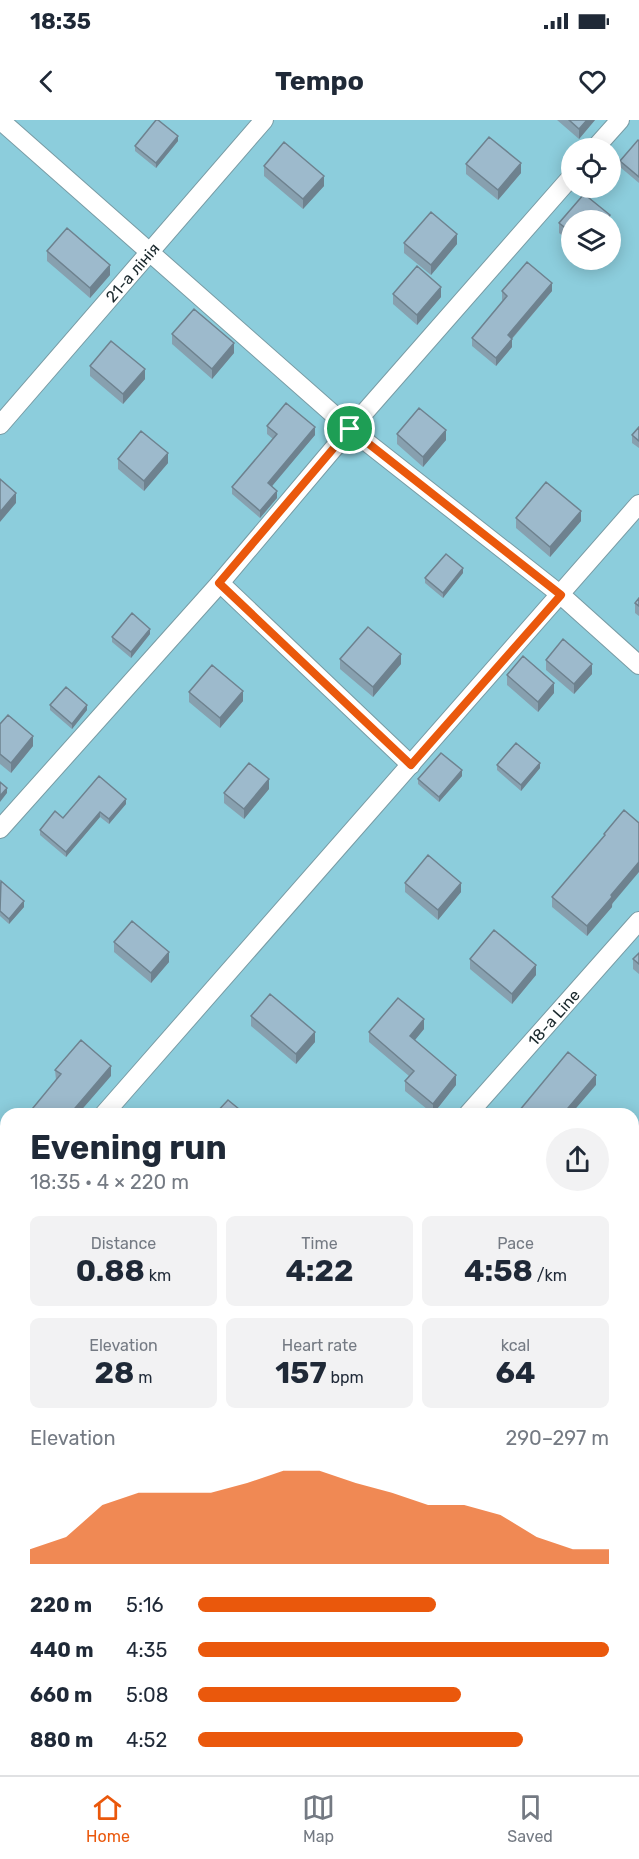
<!DOCTYPE html>
<html lang="en">
<head>
<meta charset="utf-8">
<style>
	:root { --surface:#fff; --page:#f2f2f3; --text:#1f2937; --muted:#747a83; --line:#e0e1e3; --accent:#ea580c }
	body { margin:0; font-family:Rubik,sans-serif; background:var(--page); color:var(--text); height:100vh; display:flex; flex-direction:column; font-size:22px; white-space:nowrap }
	* { box-sizing:border-box; margin:0 }
	p { font-size:20px; color:var(--muted) }
	.icon { flex:none; width:33px; height:33px; fill:none; stroke:currentColor; stroke-width:2; stroke-linecap:round; stroke-linejoin:round }
	.map { position:relative; flex:1; overflow:hidden }
	.sheet { position:absolute; left:0px; top:988px; width:639px; height:668px; display:flex; flex-direction:column; background:var(--surface); border-radius:18px 18px 0 0; box-shadow:0 3px 15px #0003 }
	.sheet>* { flex:none }
	.tools { position:absolute; left:561px; top:18px; display:grid; gap:12px }
	.tools a { display:grid; place-items:center; width:60px; height:60px; border-radius:50%; background:var(--surface); box-shadow:0 3px 15px #0003; font-size:30px }
	.pin { position:absolute; display:grid; place-items:center; width:51px; height:51px; color:#fff; margin:-26px; border:3px solid #fff; border-radius:50%; box-shadow:0 2px 6px #0007 }
	.round { display:grid; place-items:center; flex:none; width:63px; height:63px; border-radius:32px; background:var(--page) }
	.overview { display:flex; align-items:center; justify-content:space-between; height:102px; padding:0 30px }
	h1 { font-size:33px; font-weight:700; line-height:45px }
	.metrics { display:grid; grid-template-columns:repeat(3,1fr); gap:9px; height:102px; padding:6px 30px }
	.metrics div { display:grid; align-content:center; border-radius:9px; background:var(--page); text-align:center }
	.metrics b { font-size:30px; font-weight:700 }
	.metrics small { font-size:16px; font-weight:400 }
	.metrics p { font-size:16px }
	.chart { height:168px; padding:12px 30px }
	.chart p { display:flex; justify-content:space-between }
	.chart svg { width:100%; height:108px; margin-top:6px; fill:var(--accent); opacity:.7 }
	ul { padding:0 30px; list-style:none; font-size:20px }
	li { display:grid; grid-template-columns:96px 72px 1fr; align-items:center; height:45px }
	li i { height:15px; border-radius:8px; background:var(--accent) }
	.status { display:flex; justify-content:space-between; align-items:center; height:42px; padding:0 30px; background:var(--surface); direction:ltr }
	.status svg { height:16px; fill:currentColor }
	header { display:flex; justify-content:space-between; align-items:center; height:78px; padding:0 30px; background:var(--surface); font-size:27px; font-weight:700 }
	.menu { display:flex; justify-content:space-around; align-items:center; height:84px; border-top:2px solid var(--line); background:var(--surface); font-size:16px; color:var(--muted) }
	.menu a { display:grid; justify-items:center; gap:3px }
	.menu .active { color:var(--accent) }
	.map>svg:first-child { display:block }
	.green { fill:#8ccddc; fill-rule:evenodd }
	.lines { fill:none; stroke-linecap:round; stroke-linejoin:round }
	.service-casing { stroke:#789ba4; stroke-width:20 }
	.service { stroke:#fff; stroke-width:18 }
	.wall { fill:#87a0af }
	.shaded-wall { fill:#6e828f }
	.building { fill:#9dbacc; stroke:#6e828f; stroke-width:1.5 }
	.route-casing { stroke:#fff; stroke-width:12 }
	.route { stroke:#ea580c; stroke-width:8 }
	.labels { text-anchor:middle; stroke-width:4.5; stroke-linejoin:round; paint-order:stroke }
	.street-label { font-size:16px; fill:#1b292d; stroke:#fff }
</style>
</head>
<body>
<div class="status"><b>18:35</b><svg viewBox="0 0 49 12"><path d="M0 12V9h3v3zM5 12V6h3v6zM10 12V3h3v9zM15 12V0h3v12zM26 1h20v11H26zM47 4h2v5h-2z"/></svg></div>
<header><svg class="icon" aria-label="back" viewBox="0 0 24 24"><path d="M15 5l-7 7 7 7"/></svg>Tempo<svg class="icon" aria-label="heart" viewBox="0 0 24 24"><path d="M12 20l-8-8c-3-5 5-10 8-4 3-6 11-1 8 4z"/></svg></header>
<div class="map">
<svg width="639" height="1655" viewBox="0 0 639 1655">
	<rect width="100%" height="100%" fill="#c3e9f2"/>
	<path class="green" d="M 0,0 L 639,0 L 639,1655 L 0,1655 ZM 572,28 L 610,28 L 610,68 L 572,68 ZM 572,100 L 610,100 L 610,140 L 572,140 ZM 6,994 L 633,994 L 633,1650 L 6,1650 Z"/>
	<g class="lines">
		<g class="service-casing">
			<g id="service">
				<path d="M 0,0 L 350,309 L 561,475 L 639,545"/>
				<path d="M 595,28 L 620,0"/>
				<path id="s1" d="M 0,305 L 264,0"/>
				<path d="M 220,463 L 411,645"/>
				<path d="M 0,709 L 220,463 L 350,309 L 572,56"/>
				<path d="M 104,994 L 639,384"/>
				<path id="s2" d="M 468,994 L 639,801"/>
				<path d="M 0,1113 L 6,1107"/>
				<path d="M 633,1233 L 639,1226"/>
				<path d="M 0,1525 L 6,1518"/>
				<path d="M 633,1614 L 639,1607"/>
				<path d="M 283,1650 L 289,1655"/>
				<path d="M 598,1655 L 602,1650"/>
			</g>
		</g>
		<use href="#service" class="service"/>
	</g>
	<path class="wall" d="M 557,0 L 595,0 L 579,19 Z
		M 178,21 L 156,48 L 135,31 L 135,26 Z
		M 639,21 L 639,63 L 620,47 L 620,41 Z
		M 466,44 L 521,53 L 498,80 L 466,54 Z
		M 264,46 L 324,66 L 303,89 L 264,56 Z
		M 584,74 L 610,95 L 610,100 L 572,100 L 572,123 L 559,113 L 559,103 Z
		M 404,123 L 457,124 L 431,155 L 404,133 Z
		M 47,131 L 110,155 L 90,178 L 47,141 Z
		M 502,171 L 552,171 L 512,219 L 512,227 L 496,246 L 472,226 L 472,218 L 503,180 L 502,180 Z
		M 393,174 L 441,177 L 417,205 L 393,184 Z
		M 172,214 L 234,233 L 212,259 L 172,224 Z
		M 90,246 L 145,259 L 123,284 L 90,256 Z
		M 267,306 L 315,315 L 271,366 L 277,378 L 260,398 L 232,374 L 232,367 L 273,319 L 267,314 Z
		M 639,307 L 639,328 L 632,323 L 632,315 Z
		M 397,314 L 446,320 L 423,347 L 397,324 Z
		M 118,339 L 168,343 L 144,371 L 118,349 Z
		M 516,398 L 581,401 L 550,437 L 516,408 Z
		M 463,453 L 443,478 L 425,463 L 425,458 Z
		M 639,478 L 639,496 L 635,493 L 635,483 Z
		M 150,514 L 131,538 L 112,522 L 112,517 Z
		M 340,539 L 401,544 L 373,577 L 340,549 Z
		M 546,540 L 592,554 L 574,574 L 546,550 Z
		M 507,555 L 554,573 L 538,592 L 507,565 Z
		M 189,572 L 243,581 L 220,608 L 189,582 Z
		M 50,585 L 87,590 L 72,609 L 50,590 Z
		M 0,604 L 33,626 L 11,653 L 0,644 Z
		M 497,645 L 540,648 L 521,671 L 497,650 Z
		M 462,656 L 439,682 L 418,664 L 418,659 Z
		M 269,669 L 244,699 L 224,683 L 224,673 Z
		M 126,684 L 109,704 L 100,697 L 66,737 L 40,715 L 40,710 L 63,698 Z
		M 624,690 L 612,787 L 587,816 L 552,787 L 552,777 L 604,717 L 604,714 Z
		M 0,762 L 24,787 L 9,804 L 0,796 Z
		M 405,763 L 461,772 L 438,800 L 405,772 Z
		M 114,822 L 169,842 L 151,863 L 114,832 Z
		M 639,833 L 639,854 L 633,849 L 633,839 Z
		M 470,839 L 536,855 L 512,884 L 470,849 Z
		M 251,896 L 315,922 L 296,944 L 251,906 Z
		M 424,909 L 415,920 L 456,965 L 433,994 L 405,971 L 405,961 L 409,956 L 369,922 L 369,912 Z
		M 55,950 L 111,956 L 56,960 Z
		M 633,1193 L 639,1198 L 639,1216 L 636,1215 L 633,1218 Z
		M 6,1400 L 6,1428 L 0,1423 L 0,1407 Z
		M 187,1650 L 220,1650 L 216,1655 L 193,1655 Z"/>
	<path class="shaded-wall" d="M 587,0 L 595,0 L 579,19 L 579,9 Z
		M 178,16 L 178,21 L 156,48 L 156,43 Z
		M 521,43 L 521,53 L 498,80 L 498,70 Z
		M 324,56 L 324,66 L 303,89 L 303,79 Z
		M 457,114 L 457,124 L 431,155 L 431,145 Z
		M 110,145 L 110,155 L 90,178 L 90,168 Z
		M 552,163 L 552,171 L 508,223 L 508,215 Z
		M 441,167 L 441,177 L 417,205 L 417,195 Z
		M 512,219 L 512,227 L 496,246 L 496,238 Z
		M 234,223 L 234,233 L 212,259 L 212,249 Z
		M 145,249 L 145,259 L 123,284 L 123,274 Z
		M 315,307 L 315,315 L 268,371 L 268,363 Z
		M 446,310 L 446,320 L 423,347 L 423,337 Z
		M 168,333 L 168,343 L 144,371 L 144,361 Z
		M 277,371 L 277,378 L 260,398 L 260,391 Z
		M 16,373 L 16,383 L 0,402 L 0,392 Z
		M 581,391 L 581,401 L 550,437 L 550,427 Z
		M 463,448 L 463,453 L 443,478 L 443,473 Z
		M 150,509 L 150,514 L 131,538 L 131,532 Z
		M 401,534 L 401,544 L 373,577 L 373,567 Z
		M 592,544 L 592,554 L 574,574 L 574,564 Z
		M 554,563 L 554,573 L 538,592 L 538,582 Z
		M 243,571 L 243,581 L 220,608 L 220,598 Z
		M 87,585 L 87,590 L 72,609 L 72,604 Z
		M 33,616 L 33,626 L 11,653 L 11,643 Z
		M 540,643 L 540,648 L 521,671 L 521,665 Z
		M 462,650 L 462,656 L 439,682 L 439,677 Z
		M 269,659 L 269,669 L 244,699 L 244,689 Z
		M 7,668 L 7,673 L 0,682 L 0,676 Z
		M 126,679 L 126,684 L 109,704 L 109,699 Z
		M 100,692 L 100,697 L 66,737 L 66,732 Z
		M 639,742 L 639,752 L 612,784 L 612,787 L 587,816 L 587,806 L 611,775 Z
		M 461,763 L 461,772 L 438,800 L 438,790 Z
		M 24,781 L 24,787 L 9,804 L 9,799 Z
		M 169,832 L 169,842 L 151,863 L 151,853 Z
		M 536,845 L 536,855 L 512,884 L 512,874 Z
		M 424,899 L 424,909 L 410,926 L 410,916 Z
		M 315,912 L 315,922 L 296,944 L 296,934 Z
		M 111,946 L 111,956 L 78,994 L 70,994 Z
		M 456,955 L 456,965 L 433,994 L 433,984 Z
		M 596,955 L 596,965 L 571,994 L 563,994 Z
		M 6,1066 L 6,1076 L 0,1083 L 0,1073 Z
		M 636,1206 L 636,1215 L 633,1218 L 633,1209 Z
		M 6,1219 L 6,1229 L 0,1236 L 0,1226 Z
		M 639,1336 L 639,1345 L 633,1352 L 633,1343 Z
		M 216,1650 L 220,1650 L 216,1655 L 212,1655 Z"/>
	<path class="building" d="M 156,0 L 158,0 L 178,16 L 156,43 L 135,26 Z
		M 569,0 L 587,0 L 579,9 Z
		M 489,17 L 521,43 L 498,70 L 466,44 Z
		M 638,20 L 639,21 L 639,57 L 620,41 Z
		M 284,22 L 324,56 L 303,79 L 264,46 Z
		M 584,74 L 610,95 L 605,100 L 572,100 L 572,113 L 559,103 Z
		M 431,92 L 457,114 L 431,145 L 404,123 Z
		M 67,108 L 110,145 L 90,168 L 47,131 Z
		M 527,142 L 552,163 L 508,215 L 512,219 L 496,238 L 472,218 L 507,176 L 502,171 Z
		M 417,146 L 441,167 L 417,195 L 393,174 Z
		M 194,189 L 234,223 L 212,249 L 172,214 Z
		M 111,221 L 145,249 L 123,274 L 90,246 Z
		M 286,283 L 315,307 L 268,363 L 277,371 L 260,391 L 232,367 L 277,314 L 267,306 Z
		M 419,288 L 446,310 L 423,337 L 397,314 Z
		M 639,307 L 639,321 L 632,315 Z
		M 141,311 L 168,333 L 144,361 L 118,339 Z
		M 0,359 L 16,373 L 0,392 Z
		M 546,362 L 581,391 L 550,427 L 516,398 Z
		M 446,434 L 463,448 L 443,473 L 425,458 Z
		M 639,478 L 639,486 L 635,483 Z
		M 132,493 L 150,509 L 131,532 L 112,517 Z
		M 368,507 L 401,534 L 373,567 L 340,539 Z
		M 563,519 L 592,544 L 574,564 L 546,540 Z
		M 523,536 L 554,563 L 538,582 L 507,555 Z
		M 212,545 L 243,571 L 220,598 L 189,572 Z
		M 66,567 L 87,585 L 72,604 L 50,585 Z
		M 8,595 L 33,616 L 11,643 L 0,634 L 0,604 Z
		M 516,623 L 540,643 L 521,665 L 497,645 Z
		M 441,633 L 462,650 L 439,677 L 418,659 Z
		M 249,643 L 269,659 L 244,689 L 224,673 Z
		M 99,656 L 126,679 L 109,699 L 100,692 L 66,732 L 40,710 L 55,691 L 63,698 Z
		M 0,662 L 7,668 L 0,676 Z
		M 624,690 L 639,703 L 639,742 L 611,775 L 612,777 L 587,806 L 552,777 L 605,715 L 604,714 Z
		M 428,735 L 461,763 L 438,790 L 405,763 Z
		M 1,761 L 24,781 L 9,799 L 0,791 Z
		M 132,801 L 169,832 L 151,853 L 114,822 Z
		M 494,810 L 536,845 L 512,874 L 470,839 Z
		M 639,833 L 639,844 L 633,839 Z
		M 270,874 L 315,912 L 296,934 L 251,896 Z
		M 398,878 L 424,899 L 410,916 L 456,955 L 433,984 L 405,961 L 414,951 L 369,912 Z
		M 81,920 L 111,946 L 70,994 L 28,994 L 61,954 L 55,950 Z
		M 568,932 L 596,955 L 563,994 L 513,994 L 517,990 L 519,991 Z
		M 228,980 L 245,994 L 215,994 Z
		M 6,1021 L 6,1066 L 0,1073 L 0,1028 Z
		M 5,1167 L 6,1169 L 6,1219 L 0,1226 L 0,1173 Z
		M 633,1193 L 639,1198 L 639,1207 L 636,1206 L 633,1209 Z
		M 633,1313 L 639,1319 L 639,1336 L 633,1343 Z
		M 6,1400 L 6,1418 L 0,1413 L 0,1407 Z
		M 74,1650 L 89,1650 L 95,1655 L 70,1655 Z
		M 193,1650 L 216,1650 L 212,1655 L 199,1655 Z
		M 536,1650 L 552,1650 L 558,1655 L 532,1655 Z"/>
	<g class="lines">
		<g class="route-casing">
			<path id="route" d="M 350,309 L 561,475 L 411,645 L 219,463 Z"/>
		</g>
		<use href="#route" class="route"/>
	</g>
	<g class="labels">
		<g class="street-label">
			<text dy="6" stroke="none"><textPath href="#s1" startOffset="202">21-а лінія</textPath></text>
			<text dy="6" stroke="none"><textPath href="#s2" startOffset="129">18-a Line</textPath></text>
		</g>
	</g>
</svg>
<div class="tools">
<a><svg class="icon" aria-label="locate" viewBox="0 0 24 24"><circle cx="12" cy="12" r="6"/><path d="M12 2v4M12 18v4M2 12h4M18 12h4"/></svg></a>
<a><svg class="icon" aria-label="layers" viewBox="0 0 24 24"><path d="M12 4l9 5-9 5-9-5zM3 14l9 5 9-5"/></svg></a>
</div>
<div class="pin" style="left:350px;top:309px;background:#1e9e55"><svg class="icon" aria-label="arrive" viewBox="0 0 24 24"><path d="M6 21V4h12l-3 4 3 4H6"/></svg></div>
<section class="sheet">
<div class="overview"><div><h1>Evening run</h1><p>18:35 · 4 × 220 m</p></div><a class="round"><svg class="icon" aria-label="share" viewBox="0 0 24 24"><path d="M12 15V3M7 8l5-5 5 5M5 13v7h14v-7"/></svg></a></div>
<div class="metrics">
<div><p>Distance</p><b>0.88<small> km</small></b></div>
<div><p>Time</p><b>4:22</b></div>
<div><p>Pace</p><b>4:58<small> /km</small></b></div>
</div>
<div class="metrics">
<div><p>Elevation</p><b>28<small> m</small></b></div>
<div><p>Heart rate</p><b>157<small> bpm</small></b></div>
<div><p>kcal</p><b>64</b></div>
</div>
<div class="chart"><p><span>Elevation</span>290–297 m</p>
<svg viewBox="0 0 160 44" preserveAspectRatio="none"><path d="M0 44V38L10 33L20 20L30 15L40 15L50 15L60 11L70 6L80 6L90 11L100 15L110 20L120 20L130 24L140 33L150 38L160 38V44z"/></svg>
</div>
<ul>
<li><b>220 m</b>5:16<i style="width:58%"></i></li>
<li><b>440 m</b>4:35<i style="width:100%"></i></li>
<li><b>660 m</b>5:08<i style="width:64%"></i></li>
<li><b>880 m</b>4:52<i style="width:79%"></i></li>
</ul>
</section>
</div>
<nav class="menu">
<a class="active"><svg class="icon" aria-label="home" viewBox="0 0 24 24"><path d="M3 11l9-7 9 7M6 9v11h12V9"/></svg>Home</a>
<a><svg class="icon" aria-label="map" viewBox="0 0 24 24"><path d="M3 6l6-2 6 2 6-2v14l-6 2-6-2-6 2zM9 4v14M15 6v14"/></svg>Map</a>
<a><svg class="icon" aria-label="saved" viewBox="0 0 24 24"><path d="M7 4h10v16l-5-4-5 4z"/></svg>Saved</a>
</nav>
</body>
</html>
